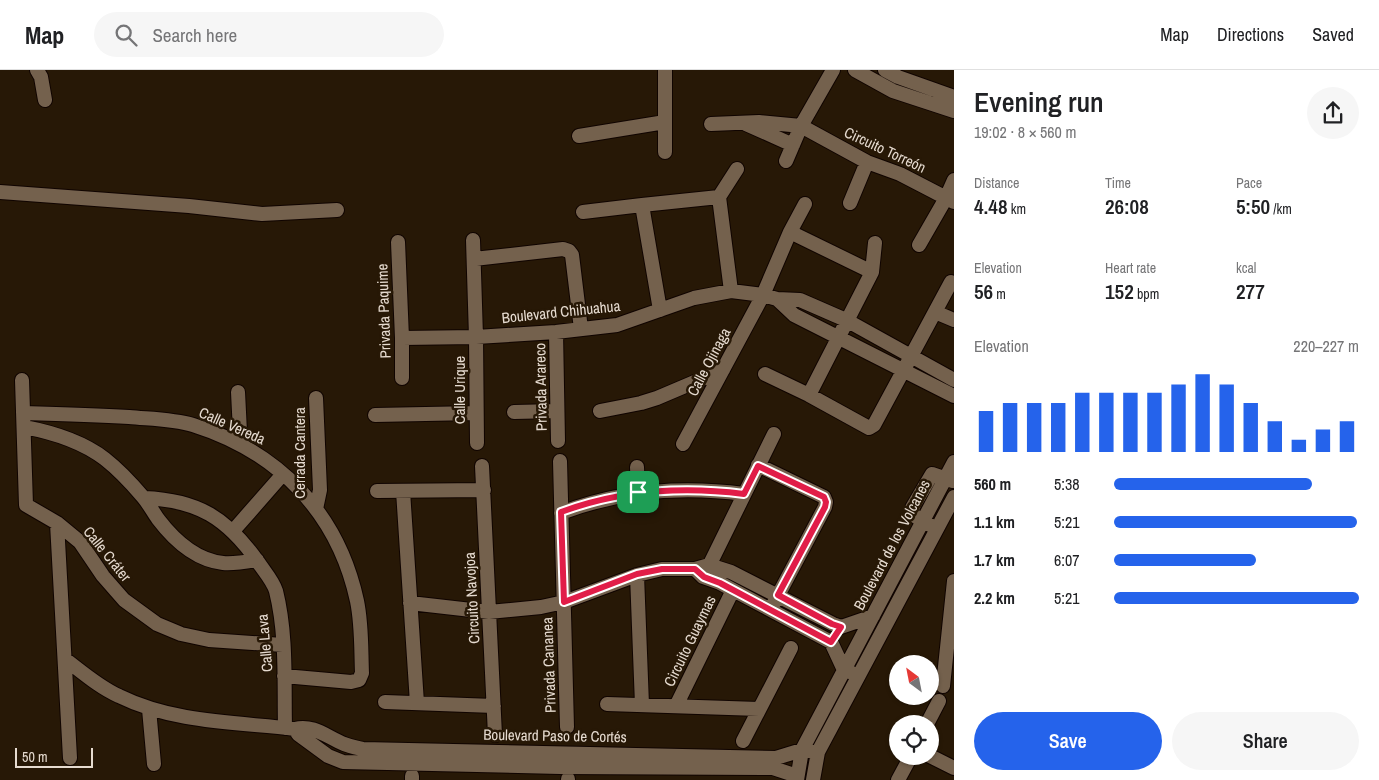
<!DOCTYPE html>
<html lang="en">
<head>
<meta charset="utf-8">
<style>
	:root { --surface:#fff; --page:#f6f6f6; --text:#202124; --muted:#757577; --line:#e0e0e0; --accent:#2563eb }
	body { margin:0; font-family:"Archivo Narrow",sans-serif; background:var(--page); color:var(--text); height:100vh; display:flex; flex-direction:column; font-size:19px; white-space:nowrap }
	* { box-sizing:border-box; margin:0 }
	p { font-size:16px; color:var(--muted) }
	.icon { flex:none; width:28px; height:28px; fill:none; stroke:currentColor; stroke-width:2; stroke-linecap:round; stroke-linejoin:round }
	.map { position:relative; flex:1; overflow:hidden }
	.sheet { display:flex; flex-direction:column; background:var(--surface); width:425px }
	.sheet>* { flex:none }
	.needle { width:32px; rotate:328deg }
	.controls { position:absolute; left:889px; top:585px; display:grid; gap:10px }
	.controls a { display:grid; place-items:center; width:50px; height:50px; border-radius:50%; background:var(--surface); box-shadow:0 1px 4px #0004; font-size:25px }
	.scale { position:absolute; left:15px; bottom:12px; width:78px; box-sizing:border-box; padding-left:5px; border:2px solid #e6dbd0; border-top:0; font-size:14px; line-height:18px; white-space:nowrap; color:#e6dbd0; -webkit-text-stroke:4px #271806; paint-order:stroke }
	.pin { position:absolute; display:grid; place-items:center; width:42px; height:42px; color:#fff; margin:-21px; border-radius:10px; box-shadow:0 2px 8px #0006 }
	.round { display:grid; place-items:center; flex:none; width:52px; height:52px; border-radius:26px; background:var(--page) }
	.summary { display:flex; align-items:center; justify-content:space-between; height:85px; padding:0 20px }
	h1 { font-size:28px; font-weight:600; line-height:38px }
	.metrics { display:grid; grid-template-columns:repeat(3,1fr); gap:8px; height:85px; padding:5px 20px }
	.metrics div { display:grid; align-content:center }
	.metrics b { font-size:21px; font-weight:600 }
	.metrics small { font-size:14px; font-weight:400 }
	.metrics p { font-size:14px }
	.chart { height:140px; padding:10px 20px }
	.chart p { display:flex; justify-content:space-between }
	.chart svg { width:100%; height:90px; margin-top:5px; stroke:var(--accent); stroke-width:6 }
	.primary-button { display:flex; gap:10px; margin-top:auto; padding:10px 20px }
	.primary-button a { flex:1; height:58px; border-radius:30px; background:var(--accent); color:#fff; font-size:20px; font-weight:600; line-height:58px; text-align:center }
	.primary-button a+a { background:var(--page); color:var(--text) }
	ul { padding:0 20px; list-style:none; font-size:16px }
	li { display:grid; grid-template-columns:80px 60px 1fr; align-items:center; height:38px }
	li i { height:12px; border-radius:6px; background:var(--accent) }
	header { display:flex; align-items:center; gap:30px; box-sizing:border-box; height:70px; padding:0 25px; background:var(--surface); border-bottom:1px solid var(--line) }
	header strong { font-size:24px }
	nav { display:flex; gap:28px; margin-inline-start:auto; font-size:18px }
	.search { width:350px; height:45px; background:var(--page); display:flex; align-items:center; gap:12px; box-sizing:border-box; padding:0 18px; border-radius:28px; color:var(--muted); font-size:19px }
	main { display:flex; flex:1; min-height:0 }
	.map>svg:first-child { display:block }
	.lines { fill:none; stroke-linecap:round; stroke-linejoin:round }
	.minor-casing { stroke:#100400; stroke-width:16 }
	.minor { stroke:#74614d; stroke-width:14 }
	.route-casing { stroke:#fff; stroke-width:10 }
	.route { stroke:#e11d48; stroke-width:6 }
	.labels { text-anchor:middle; stroke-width:5; stroke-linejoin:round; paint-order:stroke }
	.street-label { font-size:15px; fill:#e6dbd0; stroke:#271806 }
</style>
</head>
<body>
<header>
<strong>Map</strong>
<div class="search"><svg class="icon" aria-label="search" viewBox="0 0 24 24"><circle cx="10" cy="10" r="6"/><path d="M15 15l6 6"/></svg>Search here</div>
<nav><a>Map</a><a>Directions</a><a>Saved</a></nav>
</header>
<main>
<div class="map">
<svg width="954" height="710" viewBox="0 0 954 710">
	<rect width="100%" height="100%" fill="#271806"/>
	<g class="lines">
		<g class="minor-casing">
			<path id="minor" d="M 37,0 L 41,7 L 45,30
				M 665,0 L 665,82
				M 855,0 L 893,21 L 954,41
				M 885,0 L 898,7 L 954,27
				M 711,54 L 759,52 L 801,56 L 867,92 L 900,104 L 954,132
				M 746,54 L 793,75
				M 579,66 L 665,52
				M 786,91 L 801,56 L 833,0
				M 0,122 L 189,136 L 262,144 L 337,140
				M 850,133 L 867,92
				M 642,135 L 719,127
				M 583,142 L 642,135 L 660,240
				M 790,162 L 872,202 L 875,173
				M 473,170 L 476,267 L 477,373
				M 398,172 L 402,268 L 402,308
				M 919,175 L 946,128 L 954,110
				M 474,189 L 563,179 L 569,181 L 572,185 L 581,259
				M 731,221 L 719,127 L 737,99
				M 777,229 L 794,245 L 954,326
				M 935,242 L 954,250
				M 556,262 L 558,371
				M 402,268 L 476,267 L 556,262 L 617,255 L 694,228 L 731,221 L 763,225 L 777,229 L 800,230 L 846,250 L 954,310
				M 765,304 L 809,325 L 869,358 L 874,355 L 951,212
				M 22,310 L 26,435 L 57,453 L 80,472 L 103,506 L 124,530 L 157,554 L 181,564 L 209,570 L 283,575
				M 809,325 L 872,202
				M 600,341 L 641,333 L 657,328 L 723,300
				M 514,342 L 557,341
				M 23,343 C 59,344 94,345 129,347 C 150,349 173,349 193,355 C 279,382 338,443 357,531 C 362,555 361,580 362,603 L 359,610 L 351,612 L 284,606
				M 375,345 L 476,343
				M 24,357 C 51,362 83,372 105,389 C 119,400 132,414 143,427 C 149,434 153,442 158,449 C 174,470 195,490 223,493 C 234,494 245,492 257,490
				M 235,372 L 240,362 L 238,322
				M 683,374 L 763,225 L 790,162 L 805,134
				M 560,391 L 567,657
				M 758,395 L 824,427 L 826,432 L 825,437 L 774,533
				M 482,396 L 495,665
				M 637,397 L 638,422
				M 377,421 L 484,420
				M 403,421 L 417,633
				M 144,428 C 198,430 227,448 258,492 C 264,501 273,511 276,521 C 287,565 284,613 285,658
				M 316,439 L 320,420 L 316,328
				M 561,443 C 621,420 681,416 744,424
				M 57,453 L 70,688
				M 930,455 L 913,445 L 912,438 L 932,404 L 953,411
				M 233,461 L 283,404
				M 695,499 L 703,507 L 720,513 L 831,572 L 844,600 L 850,602
				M 706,502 L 774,364
				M 637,505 L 642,635
				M 410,533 L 489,542 L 541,537 L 564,532 L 637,505 L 662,499 L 695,499 L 709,495 L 731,502 L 833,554 L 841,557 L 873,546
				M 65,589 C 82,602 99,617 119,626 C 174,653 235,652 295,659 C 313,654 327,667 344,674 C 350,676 356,678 363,679 L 776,688 L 802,680 L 818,682
				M 943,616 L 954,511
				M 385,632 L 494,636
				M 607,634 L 759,639
				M 676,636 L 733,520
				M 149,639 L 154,694
				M 927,654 L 939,631
				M 295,659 L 298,664 L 328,686 L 343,692 L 560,697 L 773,698 L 797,706
				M 743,671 L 791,578
				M 930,686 L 954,698
				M 412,706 L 412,710
				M 568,709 L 568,710
				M 797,710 L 802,680 L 954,392
				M 813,710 L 818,682 L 954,427
				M 898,710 L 911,686"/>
		</g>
		<use href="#minor" class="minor"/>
	</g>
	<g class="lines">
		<g class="route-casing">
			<path id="route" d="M 758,396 L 824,427 L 826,432 L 825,437 L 778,525 L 832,554 L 841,557 L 831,572 L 720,513 L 704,507 L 695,499 L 662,499 L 637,504 L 564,532 L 561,442 C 621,420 681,416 744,424 Z"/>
		</g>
		<use href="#route" class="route"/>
	</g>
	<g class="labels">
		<g class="street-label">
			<text transform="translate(885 80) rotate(25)" y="5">Circuito Torreón</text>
			<text transform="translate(384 241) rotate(-92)" y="5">Privada Paquime</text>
			<text transform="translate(561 242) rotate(-6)" y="5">Boulevard Chihuahua</text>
			<text transform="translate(709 292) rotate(-62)" y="5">Calle Ojinaga</text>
			<text transform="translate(541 317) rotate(-91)" y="5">Privada Arareco</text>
			<text transform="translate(460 320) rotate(-90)" y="5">Calle Urique</text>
			<text transform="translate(232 356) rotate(24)" y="5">Calle Vereda</text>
			<text transform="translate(300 383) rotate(-90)" y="5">Cerrada Cantera</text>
			<text transform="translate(892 475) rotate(-62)" y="5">Boulevard de los Volcanes</text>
			<text transform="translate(107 484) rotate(51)" y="5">Calle Cráter</text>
			<text transform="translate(472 528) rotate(-93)" y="5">Circuito Navojoa</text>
			<text transform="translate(690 571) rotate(-64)" y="5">Circuito Guaymas</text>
			<text transform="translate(265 573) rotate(-95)" y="5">Calle Lava</text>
			<text transform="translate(549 595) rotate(-92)" y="5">Privada Cananea</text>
			<text transform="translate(555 666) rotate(1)" y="5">Boulevard Paso de Cortés</text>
		</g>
	</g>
</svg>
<div class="controls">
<a><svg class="needle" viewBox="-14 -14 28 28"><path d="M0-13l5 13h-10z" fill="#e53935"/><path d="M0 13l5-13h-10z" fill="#757577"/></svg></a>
<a><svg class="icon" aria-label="locate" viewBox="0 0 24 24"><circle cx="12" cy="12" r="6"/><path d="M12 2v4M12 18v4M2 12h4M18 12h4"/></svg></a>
</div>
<div class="scale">50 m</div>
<div class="pin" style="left:638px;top:422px;background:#1e9e55"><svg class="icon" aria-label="arrive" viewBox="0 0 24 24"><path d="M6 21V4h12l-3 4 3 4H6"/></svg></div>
</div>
<section class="sheet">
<div class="summary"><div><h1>Evening run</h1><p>19:02 · 8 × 560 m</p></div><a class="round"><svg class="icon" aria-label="share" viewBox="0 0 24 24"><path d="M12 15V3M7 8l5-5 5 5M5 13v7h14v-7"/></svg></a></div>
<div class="metrics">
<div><p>Distance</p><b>4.48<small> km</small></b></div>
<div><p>Time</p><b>26:08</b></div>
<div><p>Pace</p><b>5:50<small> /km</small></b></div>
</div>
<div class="metrics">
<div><p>Elevation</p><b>56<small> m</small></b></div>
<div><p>Heart rate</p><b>152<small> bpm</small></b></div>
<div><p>kcal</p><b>277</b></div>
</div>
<div class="chart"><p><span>Elevation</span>220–227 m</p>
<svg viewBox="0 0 160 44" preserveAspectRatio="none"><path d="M5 44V24M15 44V20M25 44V20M35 44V20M45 44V15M55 44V15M65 44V15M75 44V15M85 44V11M95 44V6M105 44V11M115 44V20M125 44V29M135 44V38M145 44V33M155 44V29"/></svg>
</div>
<ul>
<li><b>560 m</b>5:38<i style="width:81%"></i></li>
<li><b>1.1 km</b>5:21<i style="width:99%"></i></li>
<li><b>1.7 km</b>6:07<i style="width:58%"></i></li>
<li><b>2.2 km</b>5:21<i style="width:100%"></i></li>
</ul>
<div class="primary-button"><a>Save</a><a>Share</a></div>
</section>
</main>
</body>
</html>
